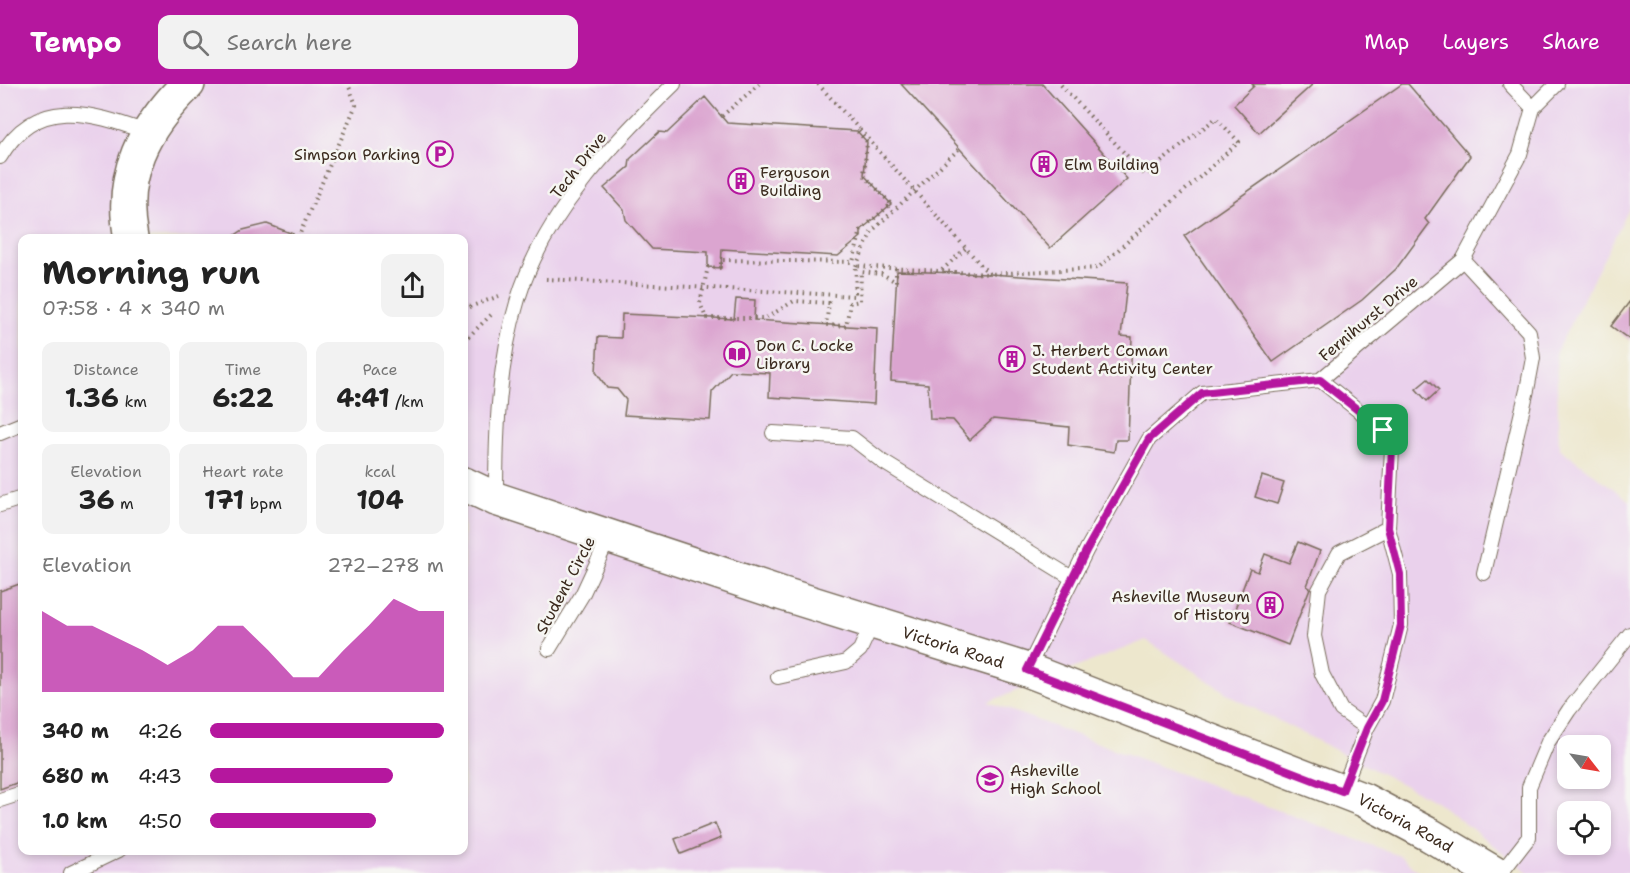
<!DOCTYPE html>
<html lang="en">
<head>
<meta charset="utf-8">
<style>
	:root { --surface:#fff; --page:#f2f2f2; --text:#222; --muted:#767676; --accent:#b5179e }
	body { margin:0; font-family:"Shantell Sans",sans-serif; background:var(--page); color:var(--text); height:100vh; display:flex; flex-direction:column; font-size:22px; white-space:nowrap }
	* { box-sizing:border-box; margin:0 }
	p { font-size:20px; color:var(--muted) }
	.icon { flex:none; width:33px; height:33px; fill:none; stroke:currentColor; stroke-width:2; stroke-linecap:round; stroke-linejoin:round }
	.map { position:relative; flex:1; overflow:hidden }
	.panel { position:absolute; left:18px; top:150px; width:450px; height:621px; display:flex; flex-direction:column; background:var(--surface); border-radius:12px; box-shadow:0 3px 9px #0003 }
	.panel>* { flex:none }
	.needle { width:39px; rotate:121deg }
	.buttons { position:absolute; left:1557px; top:651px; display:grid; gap:12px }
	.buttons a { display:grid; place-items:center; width:54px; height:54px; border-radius:12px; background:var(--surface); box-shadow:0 3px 9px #0003; font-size:30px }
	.pin { position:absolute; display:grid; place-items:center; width:51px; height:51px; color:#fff; margin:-26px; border-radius:12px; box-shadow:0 3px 9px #0006 }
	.round { display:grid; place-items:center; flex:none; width:63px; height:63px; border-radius:12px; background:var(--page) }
	.head { display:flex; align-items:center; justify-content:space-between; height:102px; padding:0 24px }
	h1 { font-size:33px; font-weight:700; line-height:45px }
	.figures { display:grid; grid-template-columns:repeat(3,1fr); gap:9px; height:102px; padding:6px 24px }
	.figures div { display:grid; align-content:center; border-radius:12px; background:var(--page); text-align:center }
	.figures b { font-size:26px; font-weight:700 }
	.figures small { font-size:16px; font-weight:400 }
	.figures p { font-size:16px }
	.chart { height:168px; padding:12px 24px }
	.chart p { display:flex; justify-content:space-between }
	.chart svg { width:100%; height:108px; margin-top:6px; fill:var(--accent); opacity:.7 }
	ul { padding:0 24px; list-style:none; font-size:20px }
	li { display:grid; grid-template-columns:96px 72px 1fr; align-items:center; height:45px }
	li i { height:15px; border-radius:8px; background:var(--accent) }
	header { display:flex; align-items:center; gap:36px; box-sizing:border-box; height:84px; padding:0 30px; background:var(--accent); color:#fff }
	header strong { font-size:28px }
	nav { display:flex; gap:33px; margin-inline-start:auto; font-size:21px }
	.search { width:420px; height:54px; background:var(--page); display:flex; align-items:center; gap:15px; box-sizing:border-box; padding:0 21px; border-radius:12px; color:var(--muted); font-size:22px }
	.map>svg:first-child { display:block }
	.built { fill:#ead1ec; fill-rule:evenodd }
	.building { fill:#dba5d0 }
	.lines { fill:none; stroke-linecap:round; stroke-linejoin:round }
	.service-casing { stroke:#796c5b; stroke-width:16 }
	.tertiary-casing { stroke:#796c5b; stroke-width:36 }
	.path { stroke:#796c5b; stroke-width:4; stroke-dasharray:1.5 4.5; stroke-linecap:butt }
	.service { stroke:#fff; stroke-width:14 }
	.tertiary { stroke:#fff; stroke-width:33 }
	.route-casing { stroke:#fff; stroke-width:12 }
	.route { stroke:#b5179e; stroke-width:8 }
	.labels { text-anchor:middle; stroke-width:5; stroke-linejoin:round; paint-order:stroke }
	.poi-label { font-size:16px; fill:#3b2a1e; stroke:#f6f6f2; text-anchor:start }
	.street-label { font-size:16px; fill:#3b2a1e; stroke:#f6f6f2 }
</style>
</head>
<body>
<header>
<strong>Tempo</strong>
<div class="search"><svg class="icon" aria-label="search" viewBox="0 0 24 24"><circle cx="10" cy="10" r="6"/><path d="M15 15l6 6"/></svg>Search here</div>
<nav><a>Map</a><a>Layers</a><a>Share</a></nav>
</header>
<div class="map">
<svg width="1630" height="789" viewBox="0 0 1630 789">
	<rect width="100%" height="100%" fill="#f6f6f2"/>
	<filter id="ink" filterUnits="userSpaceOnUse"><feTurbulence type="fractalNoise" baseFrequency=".0167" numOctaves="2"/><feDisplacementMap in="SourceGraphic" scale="12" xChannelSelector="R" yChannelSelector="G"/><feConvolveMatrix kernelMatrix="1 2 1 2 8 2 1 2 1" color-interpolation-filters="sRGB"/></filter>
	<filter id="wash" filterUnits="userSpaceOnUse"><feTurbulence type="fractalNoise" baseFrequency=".008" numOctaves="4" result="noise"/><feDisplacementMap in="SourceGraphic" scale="24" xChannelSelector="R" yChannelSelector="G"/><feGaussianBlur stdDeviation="1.35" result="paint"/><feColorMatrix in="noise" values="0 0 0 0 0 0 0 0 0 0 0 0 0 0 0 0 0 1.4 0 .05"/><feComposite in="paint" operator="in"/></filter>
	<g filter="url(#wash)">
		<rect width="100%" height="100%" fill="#ede7cd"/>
		<path class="built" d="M 0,0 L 1630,0 L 1630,123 L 1556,268 L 1559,364 L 1630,417 L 1630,789 L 1529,789 L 1437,718 L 1236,615 L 1146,556 L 988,618 L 1400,772 L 1420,789 L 0,789 ZM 22,154 L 464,154 L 464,766 L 22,766 ZM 1568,662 L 1600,662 L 1600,694 L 1568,694 ZM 1568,728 L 1600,728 L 1600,760 L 1568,760 Z"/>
		<g id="blocks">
			<path class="building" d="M 901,0 L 1042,0 L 1127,95 L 1050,164 Z
				M 1252,0 L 1313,0 L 1259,49 L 1234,21 L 1254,2 Z
				M 1402,0 L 1408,0 L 1470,72 L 1425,135 L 1429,140 L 1396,185 L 1362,216 L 1273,278 L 1184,152 Z
				M 705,13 L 727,39 L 857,47 L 867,58 L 864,91 L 891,120 L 861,146 L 861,153 L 838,172 L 722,165 L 721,184 L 708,183 L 708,168 L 652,165 L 626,136 L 624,126 L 604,104 L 629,83 L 630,75 L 659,48 L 667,49 Z
				M 267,140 L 293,150 L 291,154 L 231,154 L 243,146 Z
				M 897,187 L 989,190 L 1127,199 L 1121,252 L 1132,253 L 1128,356 L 1116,356 L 1114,368 L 1068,361 L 1069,343 L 993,335 L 970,356 L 953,336 L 930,335 L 928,300 L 891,297 Z
				M 736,215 L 755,216 L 754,236 L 877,244 L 874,320 L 769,313 L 770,289 L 731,287 L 712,308 L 710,336 L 624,331 L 626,316 L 617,305 L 607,304 L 596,288 L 598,253 L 621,254 L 622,230 L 734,235 Z
				M 1630,217 L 1630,256 L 1611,242 Z
				M 1428,295 L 1439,306 L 1427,317 L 1416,305 Z
				M 1262,392 L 1284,399 L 1277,420 L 1255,413 Z
				M 1298,458 L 1320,467 L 1307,502 L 1310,504 L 1288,561 L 1230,538 L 1250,485 L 1258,488 L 1265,470 L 1289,479 Z
				M 22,499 L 22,697 L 0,705 L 0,507 Z
				M 715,739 L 721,754 L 681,770 L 675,755 Z"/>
		</g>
	</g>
	<g filter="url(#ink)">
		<use href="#blocks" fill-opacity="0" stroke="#796c5b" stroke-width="1.5"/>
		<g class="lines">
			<g class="service-casing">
				<path id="service" d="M 1510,0 L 1533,24
					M 0,73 C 36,11 90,28 146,48
					M 1463,176 L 1529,248 L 1533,274 L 1527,306 L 1484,489
					M 1320,296 L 1383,346 L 1392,364 L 1388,444 L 1400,490 L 1401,541 L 1382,617 L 1367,644 L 1342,707
					M 0,349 L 22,340
					M 773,349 L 852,354 L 883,378 L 1072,494
					M 496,413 C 496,347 498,280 518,215 C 544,130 612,60 674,0
					M 0,421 L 22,414
					M 549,565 L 582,511 L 609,453
					M 1027,586 L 1087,465 L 1149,355 L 1202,309 L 1320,296 L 1463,176 L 1520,70 L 1533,24 L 1557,0
					M 778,593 L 846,578 L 860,566 L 873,538
					M 1367,644 L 1341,626 L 1322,590 L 1314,552 L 1319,506 L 1339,469 L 1388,444
					M 0,716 L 22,709
					M 71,789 L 119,766
					M 1501,789 L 1529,753 L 1529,703 L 1548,658 L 1569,626 L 1630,550"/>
			</g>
			<g class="tertiary-casing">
				<g id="tertiary">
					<path d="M 131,154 C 118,91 144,43 188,0"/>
					<path id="s1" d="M 464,400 L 496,415 L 783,510 L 1027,586 L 1364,716 L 1430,751 L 1494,789"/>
				</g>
			</g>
			<path class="path" d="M 818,0 L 859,45
				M 722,32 L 759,0
				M 298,154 L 356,21 L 348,0
				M 856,182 L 872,147 L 960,64
				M 896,184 L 896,198 L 882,190 L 861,188 L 860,217 L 850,219 L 846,242 L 826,241 L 829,219 L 794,217 L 766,234 L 706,234 L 700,219 L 708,183 L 721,184 L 721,176 L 853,178 L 861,146 L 891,120 L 864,91 L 867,58 L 857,47 L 859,45 L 989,190 L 1098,184 L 1239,58 L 1216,34 L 1145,91 L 1060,0
				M 942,186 L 966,164
				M 546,195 L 855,212 L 856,182 L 989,190
				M 464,225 L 499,212
				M 464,257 L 493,229"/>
			<use href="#service" class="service"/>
			<use href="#tertiary" class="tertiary"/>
		</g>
	</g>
	<g class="lines" filter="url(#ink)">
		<g class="route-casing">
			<path id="route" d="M 1320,296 L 1383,346 L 1392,364 L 1388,444 L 1400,490 L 1401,541 L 1382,617 L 1367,644 L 1342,707 L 1027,586 L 1087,465 L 1149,355 L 1202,309 Z"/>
		</g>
		<use href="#route" class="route"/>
	</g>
	<defs>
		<g id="parking-ring" transform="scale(1.35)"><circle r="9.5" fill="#f6f6f2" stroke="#b5179e" stroke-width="1.5"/><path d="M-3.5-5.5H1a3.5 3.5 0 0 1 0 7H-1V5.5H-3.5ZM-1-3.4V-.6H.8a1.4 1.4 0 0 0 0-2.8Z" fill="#b5179e"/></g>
		<g id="building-ring" transform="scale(1.35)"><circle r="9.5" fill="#f6f6f2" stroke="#b5179e" stroke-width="1.5"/><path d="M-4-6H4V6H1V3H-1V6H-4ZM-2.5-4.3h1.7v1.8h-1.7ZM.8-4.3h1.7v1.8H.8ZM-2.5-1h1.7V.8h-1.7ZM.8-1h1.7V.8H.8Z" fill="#b5179e"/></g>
		<g id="library-ring" transform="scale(1.35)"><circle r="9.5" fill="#f6f6f2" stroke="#b5179e" stroke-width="1.5"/><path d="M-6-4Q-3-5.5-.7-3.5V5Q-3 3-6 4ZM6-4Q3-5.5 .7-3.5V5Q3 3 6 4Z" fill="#b5179e"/></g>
		<g id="school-ring" transform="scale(1.35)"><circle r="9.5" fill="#f6f6f2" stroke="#b5179e" stroke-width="1.5"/><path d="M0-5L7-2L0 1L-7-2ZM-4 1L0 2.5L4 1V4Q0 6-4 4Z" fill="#b5179e"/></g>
	</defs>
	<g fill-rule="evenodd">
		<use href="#parking-ring" x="440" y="70"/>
		<use href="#building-ring" x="1044" y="80"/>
		<use href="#building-ring" x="741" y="97"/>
		<use href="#library-ring" x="737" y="270"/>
		<use href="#building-ring" x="1012" y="275"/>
		<use href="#building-ring" x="1270" y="521"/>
		<use href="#school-ring" x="990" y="695"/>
	</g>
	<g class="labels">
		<g class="poi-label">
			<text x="420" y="76" text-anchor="end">Simpson Parking</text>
			<text x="1064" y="86">Elm Building</text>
			<text x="760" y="94">Ferguson<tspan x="760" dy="18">Building</tspan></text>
			<text x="756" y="267">Don C. Locke<tspan x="756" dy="18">Library</tspan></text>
			<text x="1032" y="272">J. Herbert Coman<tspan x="1032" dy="18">Student Activity Center</tspan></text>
			<text x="1250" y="518" text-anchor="end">Asheville Museum<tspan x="1250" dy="18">of History</tspan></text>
			<text x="1010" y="692">Asheville<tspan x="1010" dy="18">High School</tspan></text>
		</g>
		<g class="street-label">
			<text transform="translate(578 81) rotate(-52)" y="6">Tech Drive</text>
			<text transform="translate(1368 234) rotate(-40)" y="6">Fernihurst Drive</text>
			<text transform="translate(565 501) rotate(-62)" y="6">Student Circle</text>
			<text dy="6" stroke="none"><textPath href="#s1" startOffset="516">Victoria Road</textPath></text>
			<text dy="6" stroke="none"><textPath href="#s1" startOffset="1002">Victoria Road</textPath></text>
		</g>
	</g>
</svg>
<div class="buttons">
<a><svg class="needle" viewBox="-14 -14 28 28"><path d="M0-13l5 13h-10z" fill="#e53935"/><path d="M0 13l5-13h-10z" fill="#767676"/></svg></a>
<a><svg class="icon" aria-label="locate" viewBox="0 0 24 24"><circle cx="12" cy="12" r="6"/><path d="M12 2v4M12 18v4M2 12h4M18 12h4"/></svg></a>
</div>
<div class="pin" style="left:1383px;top:346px;background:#1e9e55"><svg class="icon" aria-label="arrive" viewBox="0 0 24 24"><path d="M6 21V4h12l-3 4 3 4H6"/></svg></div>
<section class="panel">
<div class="head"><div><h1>Morning run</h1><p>07:58 · 4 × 340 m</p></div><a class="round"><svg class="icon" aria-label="share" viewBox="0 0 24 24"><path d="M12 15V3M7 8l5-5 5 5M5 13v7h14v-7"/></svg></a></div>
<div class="figures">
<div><p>Distance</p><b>1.36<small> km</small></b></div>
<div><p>Time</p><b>6:22</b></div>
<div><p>Pace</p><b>4:41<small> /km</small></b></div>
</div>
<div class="figures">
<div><p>Elevation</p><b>36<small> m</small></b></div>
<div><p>Heart rate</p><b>171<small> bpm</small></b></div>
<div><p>kcal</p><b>104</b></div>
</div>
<div class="chart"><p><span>Elevation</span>272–278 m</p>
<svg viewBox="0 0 160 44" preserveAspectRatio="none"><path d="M0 44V11L10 17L20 17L30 22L40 27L50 33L60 27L70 17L80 17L90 27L100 38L110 38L120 27L130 17L140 6L150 11L160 11V44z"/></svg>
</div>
<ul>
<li><b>340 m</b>4:26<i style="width:100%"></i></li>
<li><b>680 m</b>4:43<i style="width:78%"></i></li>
<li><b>1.0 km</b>4:50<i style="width:71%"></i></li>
</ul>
</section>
</div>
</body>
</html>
